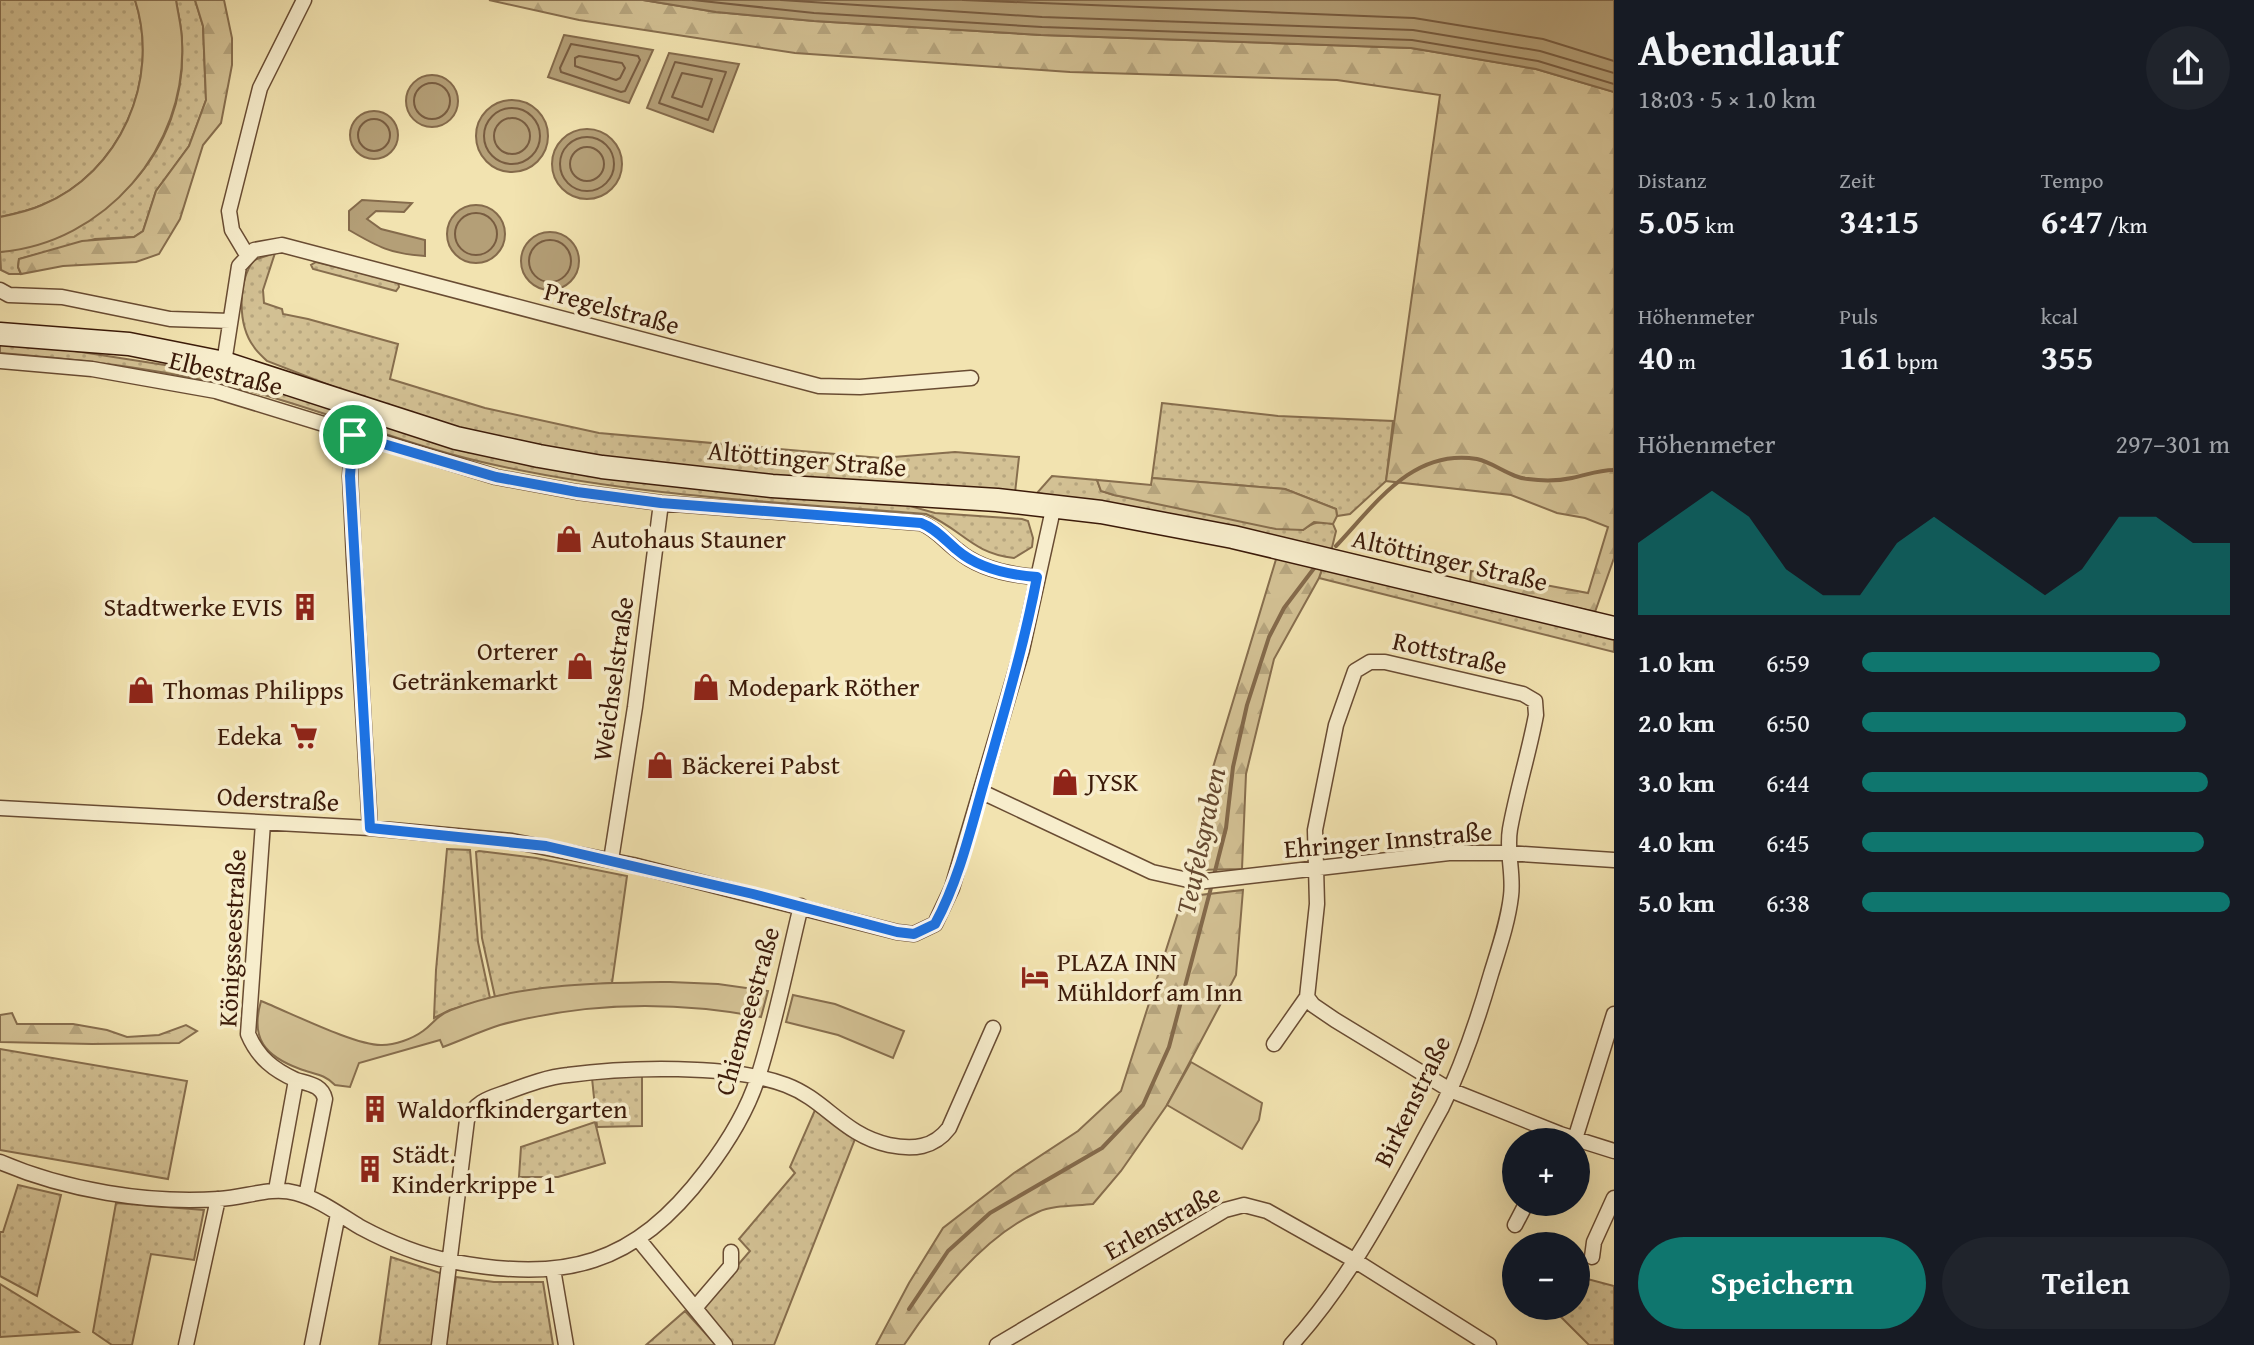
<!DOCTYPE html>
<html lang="de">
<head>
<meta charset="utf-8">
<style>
	:root { --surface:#171b24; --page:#20242c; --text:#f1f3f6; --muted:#9ea1a6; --accent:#0f766e }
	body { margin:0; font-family:"Gentium Book Plus",serif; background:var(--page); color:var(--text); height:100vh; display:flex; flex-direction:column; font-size:30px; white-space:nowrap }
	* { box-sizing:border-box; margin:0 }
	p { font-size:26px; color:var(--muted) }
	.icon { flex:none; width:44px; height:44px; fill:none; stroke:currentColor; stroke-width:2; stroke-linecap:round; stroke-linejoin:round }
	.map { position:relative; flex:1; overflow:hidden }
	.details { display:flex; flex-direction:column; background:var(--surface); width:640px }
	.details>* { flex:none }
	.controls { position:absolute; left:1502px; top:1128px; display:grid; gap:16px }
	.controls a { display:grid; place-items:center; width:88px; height:88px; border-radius:50%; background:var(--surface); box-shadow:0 8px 32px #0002; font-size:40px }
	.pin { position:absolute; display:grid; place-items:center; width:68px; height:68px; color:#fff; margin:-34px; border:4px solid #fff; border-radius:50%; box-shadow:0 2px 8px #0007 }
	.round { display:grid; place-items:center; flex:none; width:84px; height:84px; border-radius:42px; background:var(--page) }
	.summary { display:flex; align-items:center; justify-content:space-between; height:136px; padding:0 24px }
	h1 { font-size:44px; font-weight:700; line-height:60px }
	.metrics { display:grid; grid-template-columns:repeat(3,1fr); gap:12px; height:136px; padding:8px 24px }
	.metrics div { display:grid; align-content:center }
	.metrics b { font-size:34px; font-weight:700 }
	.metrics small { font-size:22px; font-weight:400 }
	.metrics p { font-size:22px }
	.chart { height:224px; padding:16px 24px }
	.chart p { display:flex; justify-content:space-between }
	.chart svg { width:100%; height:144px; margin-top:8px; fill:var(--accent); opacity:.7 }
	.cta { display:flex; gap:16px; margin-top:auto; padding:16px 24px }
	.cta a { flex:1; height:92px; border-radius:48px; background:var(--accent); color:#fff; font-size:32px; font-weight:700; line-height:92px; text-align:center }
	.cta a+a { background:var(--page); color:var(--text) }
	ul { padding:0 24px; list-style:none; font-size:26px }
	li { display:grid; grid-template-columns:128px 96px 1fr; align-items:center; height:60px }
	li i { height:20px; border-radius:10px; background:var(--accent) }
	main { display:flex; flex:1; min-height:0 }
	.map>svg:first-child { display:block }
	.grass { fill:url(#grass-dots); stroke:#876e4e; stroke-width:2 }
	.forest { fill:url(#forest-firs); stroke:#876e4e; stroke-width:2 }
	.park { fill:#d3c194; stroke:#876e4e; stroke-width:2 }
	.water { fill:#b49f77; stroke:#846a4b; stroke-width:2 }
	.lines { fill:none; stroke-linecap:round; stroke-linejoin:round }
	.shore { stroke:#785c40; stroke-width:2 }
	.stream { stroke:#846a4b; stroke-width:4 }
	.street-casing { stroke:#694c33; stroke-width:17 }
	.secondary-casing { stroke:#3b1a09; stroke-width:25 }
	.street { stroke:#f7edcc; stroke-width:14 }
	.secondary { stroke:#f7edcc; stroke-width:22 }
	.route-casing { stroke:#fff; stroke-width:16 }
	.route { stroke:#1a73e8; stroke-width:10 }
	.labels { text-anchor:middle; stroke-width:7; stroke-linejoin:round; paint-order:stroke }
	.street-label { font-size:26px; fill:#3b1a09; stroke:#f7edcc }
	.poi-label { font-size:26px; fill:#3b1a09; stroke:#f7edcc; text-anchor:start }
	.water-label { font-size:28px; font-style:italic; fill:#654930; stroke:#f7edcc }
</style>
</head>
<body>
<main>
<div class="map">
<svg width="1614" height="1345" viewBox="0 0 1614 1345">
	<defs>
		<pattern id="grass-dots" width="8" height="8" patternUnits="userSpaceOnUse" patternTransform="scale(2)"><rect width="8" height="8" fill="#d3c194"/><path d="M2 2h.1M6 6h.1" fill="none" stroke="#b6a57e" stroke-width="1.8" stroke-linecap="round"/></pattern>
		<pattern id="forest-firs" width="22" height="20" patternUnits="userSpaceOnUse" patternTransform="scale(2)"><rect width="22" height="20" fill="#d3c194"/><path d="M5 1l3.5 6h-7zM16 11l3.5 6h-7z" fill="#b6a57e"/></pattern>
	</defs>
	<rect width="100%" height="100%" fill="#f2e3b0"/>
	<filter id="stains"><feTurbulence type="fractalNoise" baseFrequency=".0025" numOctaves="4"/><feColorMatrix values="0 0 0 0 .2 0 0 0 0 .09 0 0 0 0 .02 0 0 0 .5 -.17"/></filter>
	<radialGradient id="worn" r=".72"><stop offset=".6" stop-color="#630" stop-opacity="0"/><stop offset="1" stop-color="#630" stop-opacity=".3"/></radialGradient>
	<path class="grass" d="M 0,0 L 135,0 C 161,80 120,173 42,205 C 29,211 14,214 0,217 Z
		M 176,0 L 195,0 L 203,26 L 206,100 L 189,146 L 156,191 L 143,231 L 134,237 L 95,239 L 19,259 L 18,267 L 21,274 L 9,274 L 1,270 L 0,252 C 105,236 188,153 182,42 C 182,28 178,14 176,0 Z
		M 275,253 L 263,290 L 264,303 L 282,309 L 283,314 L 308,319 L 398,344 L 390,379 L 485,408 L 599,433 L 881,458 L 955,452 L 1019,457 L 1015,493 L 643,466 L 485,437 L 404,414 L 267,361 C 263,357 257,352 254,347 C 237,324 238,281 254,260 Z
		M 316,262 L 398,282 L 399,287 L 396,291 L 313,269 L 311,265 Z
		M 0,344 L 49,347 L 223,374 L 452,447 L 903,504 L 935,513 L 1022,519 L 1028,521 L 1033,538 L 1032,547 L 1014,558 C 971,553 962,529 926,514 C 777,502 628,496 482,462 C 405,444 333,414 257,393 C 173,370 86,360 0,353 Z
		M 1162,403 L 1278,416 L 1393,421 L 1386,481 L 1350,514 L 1337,516 L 1336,509 L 1285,489 L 1152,478 Z
		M 1052,476 L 1097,480 L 1101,491 L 1114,495 L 1303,530 C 1314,522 1319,521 1333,524 L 1336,531 L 1331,552 L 1150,511 L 1037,493 Z
		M 1323,566 L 1614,636 L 1614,652 L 1319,578 Z
		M 447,849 L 470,850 L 478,942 L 490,998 L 450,1010 L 434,1018 L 436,970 Z
		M 479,851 L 536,858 L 627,876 L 612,983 L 541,989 L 495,997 L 482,938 L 476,852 Z
		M 0,1049 L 187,1081 L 168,1179 L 0,1150 Z
		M 642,1076 L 642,1126 L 597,1127 L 592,1078 Z
		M 815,1110 L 855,1139 L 774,1345 L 733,1345 L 704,1311 L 705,1303 L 750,1251 L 739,1239 L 795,1173 L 790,1167 Z
		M 595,1122 L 605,1163 L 558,1177 L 519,1177 L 521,1147 Z
		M 18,1185 L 61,1195 L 37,1296 L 0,1276 L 0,1232 L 3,1232 Z
		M 116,1203 L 204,1210 L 194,1260 L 151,1254 L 132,1345 L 112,1345 L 93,1332 Z
		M 391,1257 L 443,1274 L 432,1345 L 379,1345 Z
		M 1576,1276 L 1614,1286 L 1614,1345 L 1589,1345 L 1550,1306 L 1576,1306 Z
		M 456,1277 L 494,1282 L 543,1282 L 553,1345 L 446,1345 Z
		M 0,1284 L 78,1332 L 0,1337 Z
		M 685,1311 L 716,1345 L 646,1345 Z"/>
	<path class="forest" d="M 195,0 L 224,0 L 232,38 L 232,65 L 221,123 L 203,145 L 180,219 L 159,254 L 136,262 L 63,266 L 21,274 L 18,267 L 19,259 L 82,241 L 134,237 L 143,231 L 156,191 L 189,146 L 206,100 L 203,26 Z
		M 489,0 L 643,0 L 716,12 L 814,21 L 1041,35 L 1411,48 L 1536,69 L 1614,92 L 1614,558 L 1595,612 L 1470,583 L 1471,571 L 1588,593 L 1608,527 L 1585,518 L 1557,513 L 1511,495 L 1386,481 L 1440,95 L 1337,80 L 1070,72 L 795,53 L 579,20 Z
		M 1152,478 L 1285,489 L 1336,509 L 1337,516 L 1333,524 L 1314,522 L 1303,530 L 1276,529 L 1114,495 L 1101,491 L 1097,480 L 1151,485 Z
		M 1277,556 L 1323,566 L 1319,578 L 1274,659 L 1246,774 L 1242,869 L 1195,870 L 1211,774 Z
		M 1243,890 L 1236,975 L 1167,1105 L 1121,1171 L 1093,1204 C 1076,1206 1053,1205 1038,1212 C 984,1236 936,1297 904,1345 L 876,1345 L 909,1283 L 943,1228 L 1014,1173 L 1078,1131 L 1121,1091 L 1183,897 Z
		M 12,1013 L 17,1024 L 73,1024 L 107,1030 L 127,1037 L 159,1035 L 186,1025 L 197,1031 L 179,1043 L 92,1044 L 0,1042 L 0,1015 Z"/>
	<path class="park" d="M 135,0 L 176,0 C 178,14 182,28 182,42 C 187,148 105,243 0,252 L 0,217 C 14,214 29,211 42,205 C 120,173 161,80 135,0 Z
		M 670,982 L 718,984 L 768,991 L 761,1017 C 675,1001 585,1002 500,1025 C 481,1031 462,1040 443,1047 L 440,1040 L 359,1063 L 350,1087 L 335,1085 C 325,1074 313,1074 300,1069 C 265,1056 250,1039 261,1001 C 289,1012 356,1046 382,1045 C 395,1045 412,1039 423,1031 C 434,1023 437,1015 451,1010 C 519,983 598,983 670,982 Z
		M 793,995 L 835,1004 L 904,1031 L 893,1058 L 838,1035 L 786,1022 Z
		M 1191,1062 L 1262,1103 L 1259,1120 L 1242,1149 L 1167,1105 Z"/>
	<path class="water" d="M 643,0 L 1614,0 L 1614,92 L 1536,69 L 1411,48 L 1041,35 L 814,21 L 716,12 Z
		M 564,35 L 653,50 L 629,103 L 548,77 Z
		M 669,53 L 739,64 L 713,132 L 647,108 Z
		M406 101a26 26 0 1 1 52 0a26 26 0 1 1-52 0Z
		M476 136a36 36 0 1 1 72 0a36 36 0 1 1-72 0Z
		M350 135a24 24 0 1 1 48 0a24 24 0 1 1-48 0Z
		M552 164a35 35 0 1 1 70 0a35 35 0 1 1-70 0Z
		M 362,200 L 412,203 L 404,212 L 376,211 L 367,219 L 381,229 L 425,240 L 425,256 C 391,254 378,247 349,230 L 349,211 Z
		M447 234a29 29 0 1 1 58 0a29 29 0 1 1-58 0Z
		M521 261a29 29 0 1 1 58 0a29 29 0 1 1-58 0Z"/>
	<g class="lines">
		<path class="shore" d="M 693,0 L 814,13 L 1042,27 L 1412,40 L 1538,61 L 1614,84
			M 781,0 L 1042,17 L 1413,30 L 1540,51 L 1614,73
			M 963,0 L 1414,18 L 1543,39 L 1614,61
			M 571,44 L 638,56 L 640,60 L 625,91 L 621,92 L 561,72 L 560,68 Z
			M 579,56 L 622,63 L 625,68 L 620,78 L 616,80 L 575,66 L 575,58 Z
			M 675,62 L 726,72 L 708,120 L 659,103 Z
			M 682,73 L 712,79 L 702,107 L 672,97 Z
			M414 101a18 18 0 1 1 36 0a18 18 0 1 1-36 0Z
			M484 136a28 28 0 1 1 56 0a28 28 0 1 1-56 0Z
			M494 136a18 18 0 1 1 36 0a18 18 0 1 1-36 0Z
			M358 135a16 16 0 1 1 32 0a16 16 0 1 1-32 0Z
			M560 164a27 27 0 1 1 54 0a27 27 0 1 1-54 0Z
			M570 164a17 17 0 1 1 34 0a17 17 0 1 1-34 0Z
			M455 234a21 21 0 1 1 42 0a21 21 0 1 1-42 0Z
			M529 261a21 21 0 1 1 42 0a21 21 0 1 1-42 0Z"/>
		<path class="stream" d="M 1336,546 C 1375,505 1412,448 1477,459 C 1495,463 1511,478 1528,479 C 1542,481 1558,481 1572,478 C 1587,475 1598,470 1614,470
			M 1214,875 L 1226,828 L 1233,767 L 1247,705 L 1269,637 L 1284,608 L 1315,567
			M 909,1309 L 948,1251 L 990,1213 L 1102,1148 L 1143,1105 L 1169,1047 L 1212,884"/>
		<g class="street-casing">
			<path id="street" d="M 247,255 L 232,230 L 229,211 L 260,88 L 304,0
				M 0,290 L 9,295 L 62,297 L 170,319 L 230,321
				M 0,361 L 92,369 L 216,391 L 496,477 L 577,492 L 661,503 L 921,523 C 935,528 945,541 957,550 C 979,569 1009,575 1037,577
				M 224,363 L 239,266 L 254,250 L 282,245 L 819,386 L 860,387 L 971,378
				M 353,435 L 350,476 L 354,559 L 370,828
				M 982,792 L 1152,872 L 1197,882 L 1449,853 L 1507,853 L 1614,860
				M 0,808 L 370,828 L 512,841 L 633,865 L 897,932 L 914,934 L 935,924 L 952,888 L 1022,650 L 1054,505
				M 263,823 L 248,1034 C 258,1058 274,1070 296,1080
				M 611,860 L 635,707 L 661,503
				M 1274,1044 L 1307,997
				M 1575,1139 L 1614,1014
				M 0,1162 C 65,1190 148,1204 219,1199 C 245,1198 270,1186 296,1193 C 319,1199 340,1215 360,1227 C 388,1242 419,1255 450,1261 C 565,1283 634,1266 706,1171 C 728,1142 747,1112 758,1077 C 776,1021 787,963 801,906
				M 276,1190 L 296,1080 C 309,1084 322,1085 325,1099 L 306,1196
				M 1515,1225 L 1527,1202
				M 639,1240 L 725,1345
				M 1592,1257 L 1594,1242 L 1614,1198
				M 553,1269 L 566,1345
				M 695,1308 L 731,1266 L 731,1252
				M 186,1345 L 218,1199
				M 312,1345 L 338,1214
				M 439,1345 L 467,1120 C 476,1100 491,1098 510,1091 C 529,1084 548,1077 568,1075 C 627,1067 730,1064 786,1085 C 826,1100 843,1135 889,1145 C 913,1150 934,1148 949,1128 L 993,1028
				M 997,1345 L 1225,1210 L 1244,1205 L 1267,1211 L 1354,1260 L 1489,1345
				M 1291,1345 C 1354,1276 1397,1188 1442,1107 C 1463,1064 1478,1019 1491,974 C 1499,948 1508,922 1511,896 C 1514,873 1506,852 1510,829 C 1517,790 1529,753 1536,715 L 1535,701 L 1523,694 L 1385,662 L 1370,662 L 1355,671 L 1336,725 L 1315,830 L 1317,904 L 1307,997 L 1313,1005 L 1335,1020 L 1450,1090 L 1560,1134 L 1614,1151"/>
		</g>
		<g class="secondary-casing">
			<path id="secondary" d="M 0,334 L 129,344 L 224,363 L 456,438 L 539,456 L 602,467 L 772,486 L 997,500 L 1101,512 L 1233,537 L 1614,628"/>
		</g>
		<use href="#street" class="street"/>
		<use href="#secondary" class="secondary"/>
	</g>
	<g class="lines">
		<g class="route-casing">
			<path id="route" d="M 353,435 L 496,477 L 577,492 L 661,503 L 921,523 C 935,528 946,541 957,550 C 979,569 1010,575 1037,577 C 1024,646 1004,712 985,779 C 971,828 959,880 935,924 L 914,934 L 897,932 L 753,894 L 546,846 L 370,828 L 350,476 Z"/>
		</g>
		<use href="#route" class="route"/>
	</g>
	<defs>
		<g id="shop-bare" transform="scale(2.16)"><path d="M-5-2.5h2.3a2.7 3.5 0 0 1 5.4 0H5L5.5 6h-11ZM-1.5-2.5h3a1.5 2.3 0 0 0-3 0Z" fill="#8f2418" stroke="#f7edcc" stroke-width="2.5" paint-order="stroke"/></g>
		<g id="building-bare" transform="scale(2.16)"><path d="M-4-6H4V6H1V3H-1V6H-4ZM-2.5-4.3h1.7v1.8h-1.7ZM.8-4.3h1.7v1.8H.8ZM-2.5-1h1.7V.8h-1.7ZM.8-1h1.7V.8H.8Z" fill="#8f2418" stroke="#f7edcc" stroke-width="2.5" paint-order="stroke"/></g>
		<g id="supermarket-bare" transform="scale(2.16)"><path d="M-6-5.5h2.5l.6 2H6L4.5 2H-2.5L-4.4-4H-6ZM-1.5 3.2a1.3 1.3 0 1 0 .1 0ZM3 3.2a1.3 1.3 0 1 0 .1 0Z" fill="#8f2418" stroke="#f7edcc" stroke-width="2.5" paint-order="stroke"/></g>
		<g id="hotel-bare" transform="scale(2.16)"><path d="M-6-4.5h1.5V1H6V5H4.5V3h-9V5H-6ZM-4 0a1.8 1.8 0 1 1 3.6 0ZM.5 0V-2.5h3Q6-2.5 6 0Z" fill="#8f2418" stroke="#f7edcc" stroke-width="2.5" paint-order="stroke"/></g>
	</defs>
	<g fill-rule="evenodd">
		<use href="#shop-bare" x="569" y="539"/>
		<use href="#building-bare" x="305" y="607"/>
		<use href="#shop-bare" x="580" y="666"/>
		<use href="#shop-bare" x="706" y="687"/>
		<use href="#shop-bare" x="141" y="690"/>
		<use href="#supermarket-bare" x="304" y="736"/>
		<use href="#shop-bare" x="660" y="765"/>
		<use href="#shop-bare" x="1065" y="782"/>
		<use href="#hotel-bare" x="1035" y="977"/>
		<use href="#building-bare" x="375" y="1109"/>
		<use href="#building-bare" x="370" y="1169"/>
	</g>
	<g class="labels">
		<g class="street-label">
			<text transform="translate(612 308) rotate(15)" y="9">Pregelstraße</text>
			<text transform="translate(226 373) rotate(14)" y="9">Elbestraße</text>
			<text transform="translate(807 459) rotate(5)" y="9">Altöttinger Straße</text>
			<text transform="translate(1450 560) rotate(13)" y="9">Altöttinger Straße</text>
			<text transform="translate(1450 653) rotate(13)" y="9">Rottstraße</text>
			<text transform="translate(613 679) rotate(-82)" y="9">Weichselstraße</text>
			<text transform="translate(278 799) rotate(3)" y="9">Oderstraße</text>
			<text transform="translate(1388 840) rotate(-5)" y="9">Ehringer Innstraße</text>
			<text transform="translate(232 938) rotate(-87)" y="9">Königsseestraße</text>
			<text transform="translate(747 1011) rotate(-74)" y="9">Chiemseestraße</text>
			<text transform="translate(1412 1101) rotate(-64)" y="9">Birkenstraße</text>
			<text transform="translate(1162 1222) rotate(-29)" y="9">Erlenstraße</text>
		</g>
		<g class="poi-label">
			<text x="591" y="548">Autohaus Stauner</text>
			<text x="283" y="616" text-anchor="end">Stadtwerke EVIS</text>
			<text x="558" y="660" text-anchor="end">Orterer<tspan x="558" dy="30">Getränkemarkt</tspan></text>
			<text x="728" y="696">Modepark Röther</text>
			<text x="163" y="699">Thomas Philipps</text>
			<text x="282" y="745" text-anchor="end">Edeka</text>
			<text x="682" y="774">Bäckerei Pabst</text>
			<text x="1087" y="791">JYSK</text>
			<text x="1057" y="971">PLAZA INN<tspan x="1057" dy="30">Mühldorf am Inn</tspan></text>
			<text x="397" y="1118">Waldorfkindergarten</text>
			<text x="392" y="1163">Städt.<tspan x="392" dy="30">Kinderkrippe 1</tspan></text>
		</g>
		<g class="water-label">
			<text transform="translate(1200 841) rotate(-78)" y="10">Teufelsgraben</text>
		</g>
	</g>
	<rect width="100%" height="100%" filter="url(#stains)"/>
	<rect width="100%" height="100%" fill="url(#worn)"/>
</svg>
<div class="controls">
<a>+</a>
<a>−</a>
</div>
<div class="pin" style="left:353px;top:435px;background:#1e9e55"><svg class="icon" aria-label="arrive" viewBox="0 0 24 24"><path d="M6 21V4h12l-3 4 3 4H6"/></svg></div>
</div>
<section class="details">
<div class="summary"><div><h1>Abendlauf</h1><p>18:03 · 5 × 1.0 km</p></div><a class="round"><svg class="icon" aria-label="share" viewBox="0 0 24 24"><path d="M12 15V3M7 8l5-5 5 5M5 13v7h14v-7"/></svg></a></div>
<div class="metrics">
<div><p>Distanz</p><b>5.05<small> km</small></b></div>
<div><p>Zeit</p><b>34:15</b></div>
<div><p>Tempo</p><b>6:47<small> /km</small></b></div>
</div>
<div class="metrics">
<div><p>Höhenmeter</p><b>40<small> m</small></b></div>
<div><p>Puls</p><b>161<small> bpm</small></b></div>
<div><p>kcal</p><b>355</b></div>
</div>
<div class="chart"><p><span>Höhenmeter</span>297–301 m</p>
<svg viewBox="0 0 160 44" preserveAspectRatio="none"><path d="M0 44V22L10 14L20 6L30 14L40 30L50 38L60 38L70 22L80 14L90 22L100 30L110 38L120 30L130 14L140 14L150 22L160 22V44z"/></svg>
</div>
<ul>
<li><b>1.0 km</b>6:59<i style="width:81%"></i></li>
<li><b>2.0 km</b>6:50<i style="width:88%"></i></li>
<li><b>3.0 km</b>6:44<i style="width:94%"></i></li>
<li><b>4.0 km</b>6:45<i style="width:93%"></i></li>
<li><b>5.0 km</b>6:38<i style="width:100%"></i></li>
</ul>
<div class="cta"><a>Speichern</a><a>Teilen</a></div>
</section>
</main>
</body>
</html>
